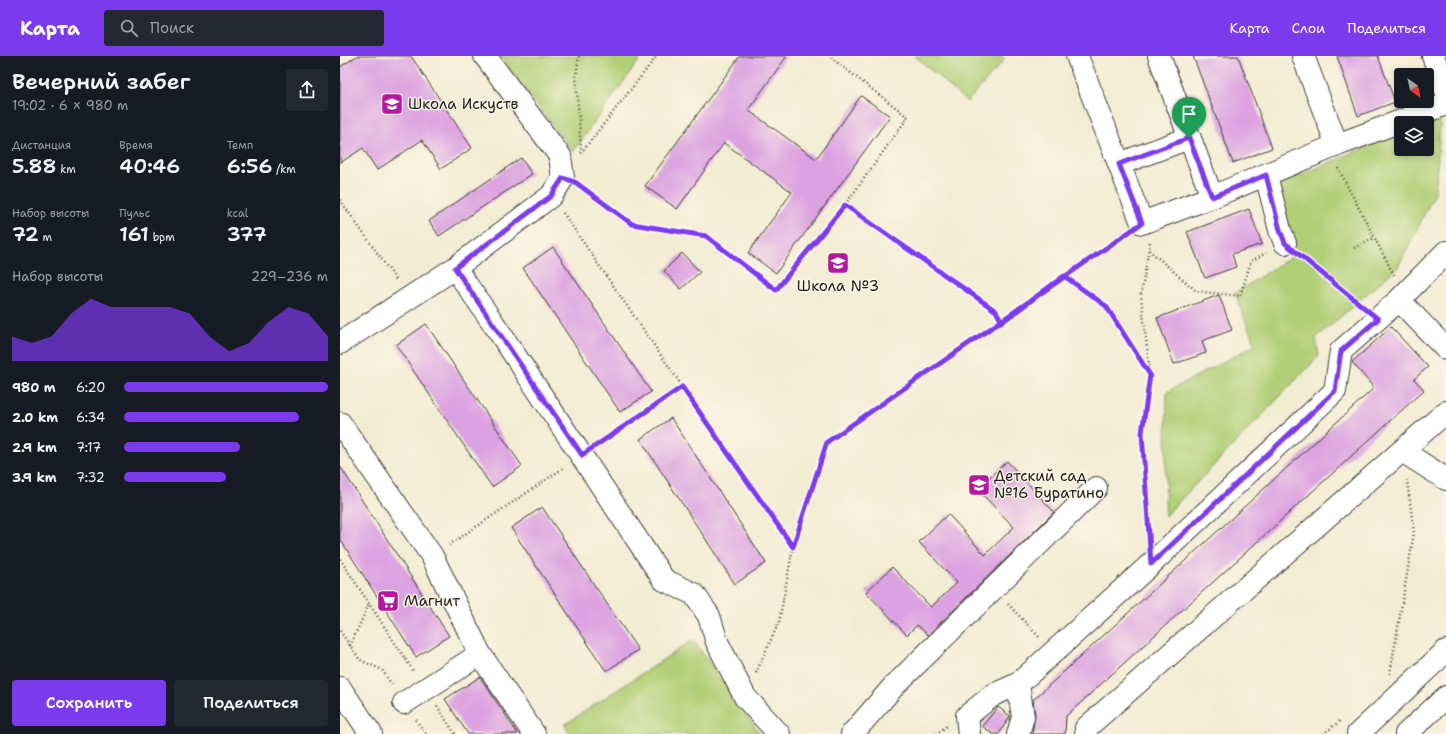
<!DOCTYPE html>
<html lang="ru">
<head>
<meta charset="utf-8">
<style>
	:root { --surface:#171b24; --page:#242831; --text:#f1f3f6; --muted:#9ea1a6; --accent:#7c3aed }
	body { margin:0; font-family:"Shantell Sans",sans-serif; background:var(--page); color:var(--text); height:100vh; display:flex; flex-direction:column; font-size:15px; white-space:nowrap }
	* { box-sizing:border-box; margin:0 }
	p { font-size:13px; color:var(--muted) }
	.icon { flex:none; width:22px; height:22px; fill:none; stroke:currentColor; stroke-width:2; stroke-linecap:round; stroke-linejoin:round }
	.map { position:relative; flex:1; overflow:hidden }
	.panel { display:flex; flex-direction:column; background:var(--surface); width:340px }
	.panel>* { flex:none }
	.needle { width:26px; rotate:146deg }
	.fabs { position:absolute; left:1054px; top:12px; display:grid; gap:8px }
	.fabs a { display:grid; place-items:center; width:40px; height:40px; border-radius:4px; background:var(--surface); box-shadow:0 2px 6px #0003; font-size:20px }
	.pin { position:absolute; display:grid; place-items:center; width:34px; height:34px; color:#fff; margin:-41px -17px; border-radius:50% 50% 50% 0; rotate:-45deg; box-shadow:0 0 4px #0007 }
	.pin .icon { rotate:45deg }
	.round { display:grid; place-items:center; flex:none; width:42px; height:42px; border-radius:4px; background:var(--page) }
	.headline { display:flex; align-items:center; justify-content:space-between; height:68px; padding:0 12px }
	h1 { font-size:22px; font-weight:600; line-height:30px }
	.metrics { display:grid; grid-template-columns:repeat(3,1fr); gap:6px; height:68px; padding:4px 12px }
	.metrics div { display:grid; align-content:center }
	.metrics b { font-size:20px; font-weight:600 }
	.metrics small { font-size:11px; font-weight:400 }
	.metrics p { font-size:11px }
	.chart { height:112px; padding:8px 12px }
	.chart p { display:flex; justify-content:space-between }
	.chart svg { width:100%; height:72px; margin-top:4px; fill:var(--accent); opacity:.7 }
	.cta { display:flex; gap:8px; margin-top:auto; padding:8px 12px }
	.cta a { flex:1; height:46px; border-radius:4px; background:var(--accent); color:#fff; font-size:16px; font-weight:600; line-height:46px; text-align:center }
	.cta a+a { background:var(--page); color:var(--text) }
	ul { padding:0 12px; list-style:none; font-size:13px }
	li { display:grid; grid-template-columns:64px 48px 1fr; align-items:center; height:30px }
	li i { height:10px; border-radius:5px; background:var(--accent) }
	header { display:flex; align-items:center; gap:24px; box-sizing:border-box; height:56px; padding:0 20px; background:var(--accent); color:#fff }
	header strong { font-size:19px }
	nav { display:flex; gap:22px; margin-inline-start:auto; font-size:14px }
	.search { width:280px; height:36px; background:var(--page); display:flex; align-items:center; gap:10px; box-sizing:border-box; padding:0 14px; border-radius:4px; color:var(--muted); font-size:15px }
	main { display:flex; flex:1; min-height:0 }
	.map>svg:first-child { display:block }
	.green { fill:#b1cf76; stroke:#667649 }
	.building { fill:#dba2e1 }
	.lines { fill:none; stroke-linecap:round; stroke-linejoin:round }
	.minor-casing { stroke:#3c3b37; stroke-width:24 }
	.major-casing { stroke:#3c3b37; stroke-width:24 }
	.path { stroke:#3c3b37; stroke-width:2.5; stroke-dasharray:1 3; stroke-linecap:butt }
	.minor { stroke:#fff; stroke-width:22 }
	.major { stroke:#fff; stroke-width:22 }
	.route-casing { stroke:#fff; stroke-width:8 }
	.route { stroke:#7c3aed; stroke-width:5 }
	.labels { text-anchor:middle; stroke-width:3; stroke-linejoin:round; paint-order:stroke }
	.poi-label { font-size:15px; fill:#1c1c1c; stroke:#fcf5e5; text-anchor:start }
</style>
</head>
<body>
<header>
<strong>Карта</strong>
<div class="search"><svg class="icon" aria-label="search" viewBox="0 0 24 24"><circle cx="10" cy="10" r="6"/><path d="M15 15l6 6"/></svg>Поиск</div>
<nav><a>Карта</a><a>Слои</a><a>Поделиться</a></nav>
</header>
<main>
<section class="panel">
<div class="headline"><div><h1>Вечерний забег</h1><p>19:02 · 6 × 980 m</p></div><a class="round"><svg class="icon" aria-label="share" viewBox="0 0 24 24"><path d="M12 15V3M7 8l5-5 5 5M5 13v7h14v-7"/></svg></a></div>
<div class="metrics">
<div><p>Дистанция</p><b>5.88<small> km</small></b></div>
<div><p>Время</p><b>40:46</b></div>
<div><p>Темп</p><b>6:56<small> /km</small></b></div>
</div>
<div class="metrics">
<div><p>Набор высоты</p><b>72<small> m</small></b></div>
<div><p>Пульс</p><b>161<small> bpm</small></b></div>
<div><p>kcal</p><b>377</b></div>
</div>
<div class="chart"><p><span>Набор высоты</span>229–236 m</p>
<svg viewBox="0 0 160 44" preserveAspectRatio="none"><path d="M0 44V29L10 33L20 29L30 15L40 6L50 11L60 11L70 11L80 11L90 15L100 29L110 38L120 33L130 20L140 11L150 15L160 29V44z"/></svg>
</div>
<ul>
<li><b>980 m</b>6:20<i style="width:100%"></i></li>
<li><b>2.0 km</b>6:34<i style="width:86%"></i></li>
<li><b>2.9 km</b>7:17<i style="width:57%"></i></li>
<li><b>3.9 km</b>7:32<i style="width:50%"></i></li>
</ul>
<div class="cta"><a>Сохранить</a><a>Поделиться</a></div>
</section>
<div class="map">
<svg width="1106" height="678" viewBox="0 0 1106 678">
	<rect width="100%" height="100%" fill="#fcf5e5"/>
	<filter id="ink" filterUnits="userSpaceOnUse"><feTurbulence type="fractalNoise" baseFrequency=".025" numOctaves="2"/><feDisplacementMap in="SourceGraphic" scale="8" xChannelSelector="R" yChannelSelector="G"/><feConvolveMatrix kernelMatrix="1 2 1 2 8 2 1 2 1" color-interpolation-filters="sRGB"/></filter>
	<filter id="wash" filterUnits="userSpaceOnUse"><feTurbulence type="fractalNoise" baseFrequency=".012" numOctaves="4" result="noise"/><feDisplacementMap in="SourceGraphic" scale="16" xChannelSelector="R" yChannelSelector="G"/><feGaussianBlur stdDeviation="0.9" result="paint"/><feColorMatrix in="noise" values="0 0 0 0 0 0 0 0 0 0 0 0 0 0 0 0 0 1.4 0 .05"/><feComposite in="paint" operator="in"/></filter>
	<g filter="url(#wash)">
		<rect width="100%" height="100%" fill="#f2ecd3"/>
		<path class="green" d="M 160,0 L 302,0 L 233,96 Z
			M 575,0 L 662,0 L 665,3 L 627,46 Z
			M 1101,58 L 1095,137 L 1058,211 L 976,282 L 979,300 L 825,460 L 827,336 L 915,289 L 895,237 L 951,201 L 934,131 L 1061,75 L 1061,93 L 1087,93 L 1087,67 L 1080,67 Z
			M 353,584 L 420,678 L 231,678 L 224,669 Z"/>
		<g id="blocks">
			<path class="building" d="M 17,0 L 71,0 L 132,92 L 101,113 L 82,84 L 37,114 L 23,92 L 0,107 L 0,11 Z
				M 400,0 L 447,0 L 408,54 L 476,103 L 521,40 L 550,60 L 436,217 L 408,197 L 452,136 L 384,87 L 337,153 L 305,130 Z
				M 853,0 L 898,0 L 932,92 L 893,107 Z
				M 997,0 L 1038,0 L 1055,46 L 1018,60 Z
				M 181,102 L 192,118 L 99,180 L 89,165 Z
				M 909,153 L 922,188 L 892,198 L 896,211 L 865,222 L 847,176 Z
				M 213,191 L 311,336 L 280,356 L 183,212 Z
				M 342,197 L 360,216 L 341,233 L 324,215 Z
				M 879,239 L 892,274 L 862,285 L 866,297 L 834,308 L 817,262 Z
				M 86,268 L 182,410 L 152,431 L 56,289 Z
				M 1051,271 L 1088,311 L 1074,323 L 1084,334 L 726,660 L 725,678 L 692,678 L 695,659 L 693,644 L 1034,332 L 1012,306 Z
				M 331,362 L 426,507 L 395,528 L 300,383 Z
				M 667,405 L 714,456 L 588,579 L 577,569 L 567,579 L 526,536 L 552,511 L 591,551 L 617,527 L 579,486 L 608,458 L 645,499 L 674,471 L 637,433 Z
				M 0,410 L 109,580 L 76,601 L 0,483 Z
				M 202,451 L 298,594 L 266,615 L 171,472 Z
				M 140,621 L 178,678 L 128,678 L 105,643 Z
				M 658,651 L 670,660 L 659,678 L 653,678 L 642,670 Z"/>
		</g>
	</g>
	<g filter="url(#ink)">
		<use href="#blocks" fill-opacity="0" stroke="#3c3b37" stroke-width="1"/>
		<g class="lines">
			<g class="minor-casing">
				<path id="minor" d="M 737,0 L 802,167 L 872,141
					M 819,0 L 872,141 L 997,89 L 1106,48
					M 963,0 L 997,89
					M 1093,0 L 1106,35
					M 779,108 L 849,82
					M 926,119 L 940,174 L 945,187
					M 115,212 L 154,268 L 324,524 L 354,538 L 369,560 L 377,586 L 405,641 L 439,678
					M 1059,244 L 1106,293
					M 0,287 L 115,212 L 211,140 L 223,122 L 220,100 L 145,0
					M 0,367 L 92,500 L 140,598 L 194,678
					M 1062,395 L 1106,423
					M 64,647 L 140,598
					M 512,678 L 554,630 L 756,432
					M 629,678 L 627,660 L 653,639 L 678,628
					M 678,678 L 683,661 L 678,628 L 811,508 L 995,335 L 1001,295 L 1059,244 L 1106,196
					M 746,678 L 746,672 L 1106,356"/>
			</g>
			<g class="major-casing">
				<path id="major" d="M 0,632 L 31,678
					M 1018,678 L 1106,595
					M 1066,678 L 1106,641"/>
			</g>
			<path class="path" d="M 239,0 L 236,20 L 241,93
				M 241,97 L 317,0
				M 998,112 L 1054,219
				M 242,130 L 292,168 L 366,180 L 436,234 L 505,149 L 568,61 L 489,0
				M 0,144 L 57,225
				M 223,157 L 453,491
				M 1014,192 L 1034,182
				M 809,194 L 856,235 L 900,240 L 911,205 L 926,197
				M 961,200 L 1022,250
				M 725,220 L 785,179
				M 662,265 L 725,220 L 766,250 L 810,319 L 802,377 L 809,482
				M 810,318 L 801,239 L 810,186
				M 258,388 L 342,331
				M 109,489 L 225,411
				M 0,503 L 74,616
				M 668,548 L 699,581
				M 0,575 L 20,604 L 42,614 L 53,630
				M 10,590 L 29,548
				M 416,617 L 439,566 L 453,491 L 487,386 L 662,265 L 656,255 L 505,149
				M 1050,618 L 1074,477 L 1067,424
				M 97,650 L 115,678
				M 76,664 L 86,678
				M 596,678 L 607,670
				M 983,678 L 1000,665"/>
			<use href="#minor" class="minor"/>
			<use href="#major" class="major"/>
		</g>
	</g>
	<g class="lines" filter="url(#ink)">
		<g class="route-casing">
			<path id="route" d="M 849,82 L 779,108 L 802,167 L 487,386 L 453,491 L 342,331 L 242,399 L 115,212 L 211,140 L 223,122 L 235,126 L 292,168 L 366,180 L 436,234 L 505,149 L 656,255 L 662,266 L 724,220 L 766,250 L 810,319 L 802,377 L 811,508 L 995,335 L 1001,295 L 1038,263 L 945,187 L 940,174 L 926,119 L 872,141 L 849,82"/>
		</g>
		<use href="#route" class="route"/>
	</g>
	<defs>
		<g id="school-square" transform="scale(1.15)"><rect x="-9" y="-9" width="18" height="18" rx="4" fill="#b5179e" stroke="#fcf5e5"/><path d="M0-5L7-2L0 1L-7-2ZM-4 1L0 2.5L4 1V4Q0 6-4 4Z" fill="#fff"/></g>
		<g id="supermarket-square" transform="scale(1.15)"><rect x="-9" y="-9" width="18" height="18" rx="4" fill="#b5179e" stroke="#fcf5e5"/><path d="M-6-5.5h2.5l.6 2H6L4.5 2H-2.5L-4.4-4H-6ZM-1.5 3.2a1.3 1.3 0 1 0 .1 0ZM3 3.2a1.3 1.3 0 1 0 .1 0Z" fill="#fff"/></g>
	</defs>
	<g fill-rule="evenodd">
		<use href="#school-square" x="52" y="48"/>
		<use href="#school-square" x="498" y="207"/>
		<use href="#school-square" x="639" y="429"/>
		<use href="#supermarket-square" x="48" y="545"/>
	</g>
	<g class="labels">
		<g class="poi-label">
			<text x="68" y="53">Школа Искуств</text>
			<text x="498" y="235" text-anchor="middle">Школа №3</text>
			<text x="654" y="425">Детский сад<tspan x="654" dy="17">№16 Буратино</tspan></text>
			<text x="64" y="550">Магнит</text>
		</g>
	</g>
</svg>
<div class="fabs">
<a><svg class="needle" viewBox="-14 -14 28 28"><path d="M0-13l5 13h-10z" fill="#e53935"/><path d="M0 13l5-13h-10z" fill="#9ea1a6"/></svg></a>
<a><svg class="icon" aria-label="layers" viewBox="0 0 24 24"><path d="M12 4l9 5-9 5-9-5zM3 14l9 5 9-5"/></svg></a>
</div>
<div class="pin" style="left:849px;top:82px;background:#1e9e55"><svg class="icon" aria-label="arrive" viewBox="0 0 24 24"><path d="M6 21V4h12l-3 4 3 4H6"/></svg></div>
</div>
</main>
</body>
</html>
